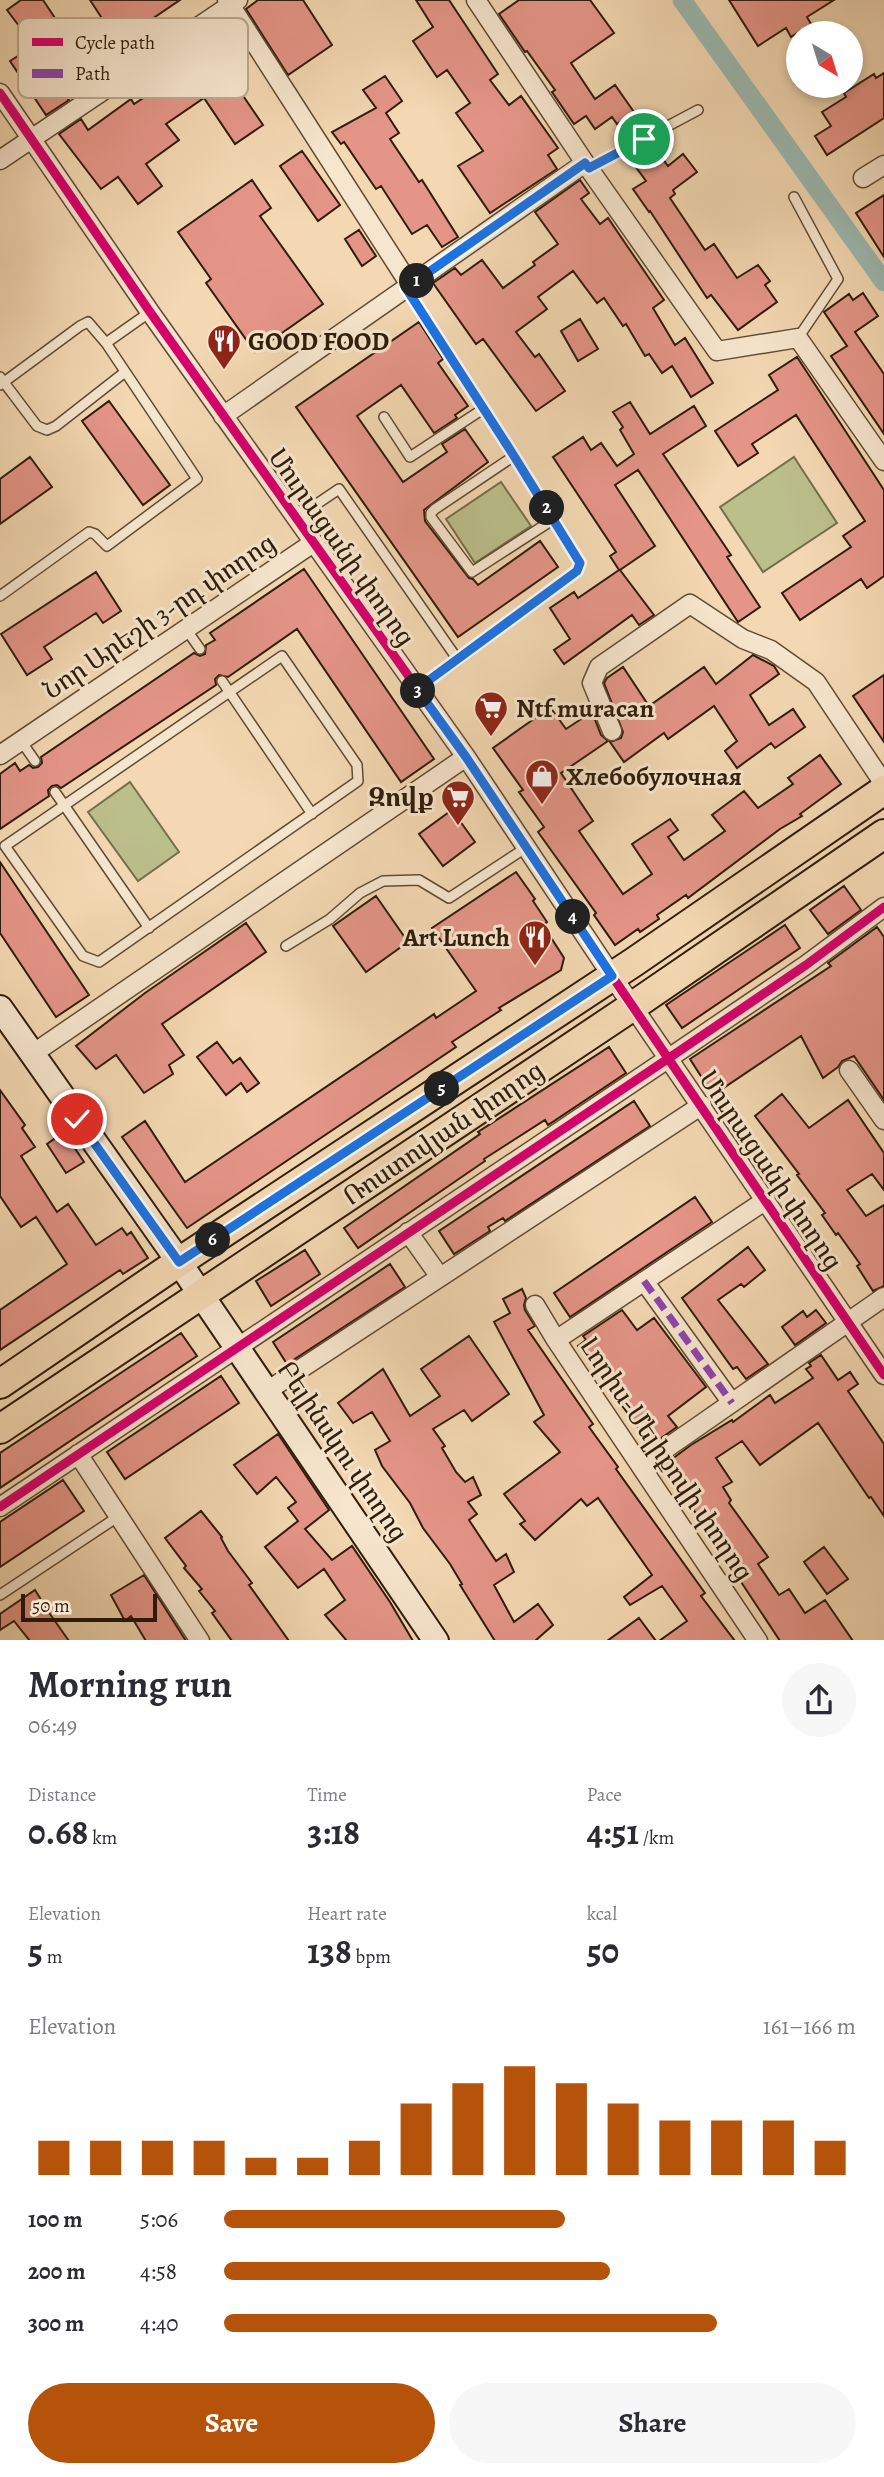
<!DOCTYPE html>
<html lang="en">
<head>
<meta charset="utf-8">
<style>
	:root { --surface:#fff; --page:#f7f7f7; --text:#2b2b33; --muted:#7c7c81; --accent:#b45309 }
	body { margin:0; font-family:Alegreya,"Noto Serif Armenian",serif; background:var(--page); color:var(--text); height:100vh; display:flex; flex-direction:column; font-size:26px; white-space:nowrap }
	* { box-sizing:border-box; margin:0 }
	p { font-size:23px; color:var(--muted) }
	.icon { flex:none; width:38px; height:38px; fill:none; stroke:currentColor; stroke-width:2; stroke-linecap:round; stroke-linejoin:round }
	.map { position:relative; height:1640px; overflow:hidden }
	.side { display:flex; flex-direction:column; background:var(--surface); flex:1 }
	.side>* { flex:none }
	.needle { width:46px; rotate:142deg }
	.controls { position:absolute; left:786px; top:21px; display:grid; gap:14px }
	.controls a { display:grid; place-items:center; width:77px; height:77px; border-radius:50%; background:var(--surface); box-shadow:0 4px 10px #0003; font-size:35px }
	.scale { position:absolute; left:21px; bottom:18px; width:136px; box-sizing:border-box; padding-left:7px; border:4px solid #2f1c0a; border-top:0; font-size:19px; line-height:24px; white-space:nowrap; color:#2f1c0a; -webkit-text-stroke:5px #f7e6ce; paint-order:stroke }
	.pin { position:absolute; display:grid; place-items:center; width:60px; height:60px; color:#fff; margin:-30px; border:4px solid #fff; border-radius:50%; box-shadow:0 2px 7px #0007 }
	.km { position:absolute; width:35px; height:35px; margin:-18px; border-radius:50%; background:#222; color:#fff; font-size:19px; line-height:35px; text-align:center }
	.round { display:grid; place-items:center; flex:none; width:74px; height:74px; border-radius:37px; background:var(--page) }
	.overview { display:flex; align-items:center; justify-content:space-between; height:119px; padding:0 28px }
	h1 { font-size:38px; font-weight:700; line-height:52px }
	.figures { display:grid; grid-template-columns:repeat(3,1fr); gap:10px; height:119px; padding:7px 28px }
	.figures div { display:grid; align-content:center }
	.figures b { font-size:35px; font-weight:700 }
	.figures small { font-size:19px; font-weight:400 }
	.figures p { font-size:19px }
	.chart { height:196px; padding:14px 28px }
	.chart p { display:flex; justify-content:space-between }
	.chart svg { width:100%; height:126px; margin-top:7px; stroke:var(--accent); stroke-width:6 }
	.primary-button { display:flex; gap:14px; margin-top:auto; padding:14px 28px }
	.primary-button a { flex:1; height:80px; border-radius:42px; background:var(--accent); color:#fff; font-size:28px; font-weight:700; line-height:80px; text-align:center }
	.primary-button a+a { background:var(--page); color:var(--text) }
	ul { padding:0 28px; list-style:none; font-size:23px }
	li { display:grid; grid-template-columns:112px 84px 1fr; align-items:center; height:52px }
	li i { height:18px; border-radius:9px; background:var(--accent) }
	.map>svg:first-child { display:block }
	.green { fill:#bbbf8c; stroke:#756e4b; stroke-width:2 }
	.lines { fill:none; stroke-linecap:round; stroke-linejoin:round }
	.canal { stroke:#9cb9b1; stroke-width:19 }
	.building { fill:#e59588; stroke:#2f1c0a; stroke-width:2 }
	.lane-casing { stroke:#604b34; stroke-width:12 }
	.street-casing { stroke:#604b34; stroke-width:21 }
	.secondary-casing { stroke:#2f1c0a; stroke-width:28 }
	.primary-casing { stroke:#2f1c0a; stroke-width:32 }
	.lane { stroke:#f7e6ce; stroke-width:9 }
	.street { stroke:#f7e6ce; stroke-width:18 }
	.secondary { stroke:#f7e6ce; stroke-width:24 }
	.primary { stroke:#f3d8b3; stroke-width:28 }
	.quiet { stroke:#8e44ad; stroke-width:7; stroke-dasharray:14 7; stroke-linecap:butt }
	.cycleway-casing { stroke:#f7e6ce; stroke-width:13 }
	.cycleway { stroke:#d6006c; stroke-width:9 }
	.route-casing { stroke:#fff; stroke-width:14 }
	.route { stroke:#1a73e8; stroke-width:9 }
	.labels { text-anchor:middle; stroke-width:6; stroke-linejoin:round; paint-order:stroke }
	.poi-label { font-size:26px; font-weight:bold; fill:#2f1c0a; stroke:#f7e6ce; text-anchor:start }
	.street-label { font-size:26px; fill:#2f1c0a; stroke:#f7e6ce }
	.key { fill:#f7e6ce; stroke:#bba993; stroke-width:2 }
	.key-label { font-size:19px; fill:#2f1c0a }
</style>
</head>
<body>
<div class="map">
<svg width="884" height="1641" viewBox="0 0 884 1641">
	<rect width="100%" height="100%" fill="#f3d8b3"/>
	<filter id="stains"><feTurbulence type="fractalNoise" baseFrequency=".00286" numOctaves="4"/><feColorMatrix values="0 0 0 0 .2 0 0 0 0 .09 0 0 0 0 .02 0 0 0 .5 -.17"/></filter>
	<radialGradient id="worn" r=".72"><stop offset=".6" stop-color="#630" stop-opacity="0"/><stop offset="1" stop-color="#630" stop-opacity=".3"/></radialGradient>
	<path class="green" d="M 794,457 L 837,523 L 763,572 L 720,507 Z
		M 501,482 L 531,526 L 475,563 L 446,519 Z
		M 130,782 L 179,852 L 138,881 L 88,812 Z"/>
	<g class="lines">
		<path class="canal" d="M 682,0 L 884,282"/>
	</g>
	<path class="building" d="M 21,0 L 43,0 L 73,45 L 105,23 L 90,0 L 180,0 L 130,34 L 131,35 L 124,40 L 129,47 L 108,61 L 111,67 L 66,97 L 69,100 L 46,115 L 10,61 L 34,46 L 7,10 Z
		M 258,0 L 303,0 L 332,45 L 288,75 L 246,9 Z
		M 416,0 L 449,0 L 498,74 L 490,80 L 509,105 L 521,96 L 558,148 L 548,155 L 557,169 L 490,213 L 458,166 L 483,151 L 456,113 L 470,103 L 447,70 L 437,77 L 413,41 L 433,27 Z
		M 519,0 L 590,0 L 614,33 L 571,63 L 595,99 L 615,85 L 634,112 L 617,124 L 612,117 L 595,129 L 586,116 L 574,124 L 552,92 L 555,90 L 527,51 L 525,52 L 499,14 Z
		M 729,0 L 834,0 L 807,17 L 811,24 L 791,37 L 786,28 L 758,46 Z
		M 220,38 L 237,65 L 227,72 L 263,125 L 235,144 L 204,98 L 166,124 L 179,140 L 146,164 L 162,186 L 138,204 L 118,177 L 101,189 L 59,134 L 81,119 L 88,130 L 131,99 L 134,104 L 192,66 L 187,59 Z
		M 884,73 L 884,118 L 827,155 L 815,136 L 831,126 L 822,112 L 846,97 L 844,93 L 874,74 L 876,78 Z
		M 385,76 L 402,101 L 386,113 L 399,133 L 390,139 L 419,182 L 422,180 L 458,237 L 442,247 L 427,225 L 412,234 L 381,186 L 376,189 L 344,142 L 341,144 L 332,132 L 376,108 L 363,90 Z
		M 652,144 L 668,166 L 683,154 L 697,172 L 673,190 L 675,194 L 670,198 L 705,250 L 714,244 L 737,278 L 758,265 L 770,281 L 765,285 L 777,302 L 738,330 L 711,295 L 707,298 L 650,211 L 649,212 L 633,189 L 646,181 L 630,159 Z
		M 302,151 L 340,205 L 318,221 L 280,166 Z
		M 252,180 L 271,208 L 260,216 L 323,304 L 255,352 L 206,283 L 211,279 L 178,232 Z
		M 580,180 L 589,193 L 581,199 L 600,224 L 608,218 L 664,300 L 653,308 L 675,345 L 685,338 L 713,383 L 691,397 L 672,366 L 662,373 L 649,354 L 645,356 L 626,324 L 623,326 L 604,298 L 597,303 L 573,271 L 538,297 L 547,309 L 516,332 L 535,357 L 539,354 L 565,391 L 536,411 L 483,339 L 476,344 L 433,283 L 455,268 L 461,275 L 482,260 L 503,288 L 535,265 L 533,262 L 558,244 L 535,212 Z
		M 884,195 L 884,257 L 856,213 Z
		M 359,230 L 376,256 L 362,266 L 345,239 Z
		M 863,293 L 878,316 L 855,332 L 884,374 L 884,434 L 831,356 L 847,346 L 824,312 L 849,294 L 853,300 Z
		M 580,319 L 598,349 L 578,361 L 561,331 Z
		M 419,322 L 443,359 L 438,363 L 468,406 L 455,415 L 457,418 L 434,433 L 401,385 L 357,416 L 403,482 L 447,452 L 442,444 L 465,429 L 488,462 L 424,510 L 425,521 L 469,578 L 473,579 L 478,585 L 540,541 L 558,567 L 458,637 L 296,407 Z
		M 797,357 L 884,490 L 884,576 L 867,588 L 861,579 L 800,620 L 782,593 L 851,547 L 843,536 L 865,521 L 796,415 L 752,444 L 758,453 L 738,466 L 715,431 L 778,390 L 769,375 Z
		M 109,401 L 170,485 L 143,505 L 82,421 Z
		M 630,402 L 650,434 L 694,406 L 706,426 L 663,454 L 731,555 L 727,557 L 760,607 L 738,622 L 638,470 L 615,485 L 655,546 L 620,570 L 654,615 L 639,625 L 632,615 L 564,664 L 554,650 L 570,639 L 550,608 L 574,592 L 578,598 L 619,570 L 610,556 L 616,552 L 553,457 L 583,437 L 591,450 L 601,443 L 617,466 L 634,454 L 620,430 L 623,427 L 613,412 Z
		M 30,457 L 52,487 L 0,524 L 0,479 Z
		M 304,569 L 434,759 L 401,782 L 297,629 L 228,677 L 219,675 L 215,679 L 216,685 L 61,788 L 57,785 L 52,786 L 48,790 L 49,796 L 0,829 L 0,774 L 15,763 L 20,771 L 29,765 L 33,768 L 38,767 L 42,763 L 41,757 L 194,653 L 200,656 L 205,654 L 206,645 L 215,640 L 210,633 Z
		M 96,572 L 121,611 L 103,623 L 96,613 L 44,647 L 52,659 L 27,675 L 1,634 Z
		M 753,655 L 774,666 L 779,674 L 750,695 L 769,725 L 793,709 L 805,727 L 775,748 L 771,743 L 737,768 L 725,751 L 737,741 L 714,706 L 668,739 L 664,733 L 624,762 L 610,742 L 621,738 L 623,732 L 604,683 L 607,678 L 623,667 L 649,706 L 704,667 L 716,684 Z
		M 884,675 L 884,742 L 853,696 Z
		M 548,704 L 566,729 L 592,712 L 601,735 L 608,741 L 561,773 L 593,821 L 579,831 L 623,894 L 652,874 L 632,844 L 670,819 L 678,830 L 668,837 L 684,860 L 725,831 L 712,815 L 744,791 L 758,808 L 793,784 L 788,778 L 820,755 L 841,784 L 800,814 L 802,816 L 780,829 L 688,898 L 686,895 L 657,915 L 659,919 L 640,932 L 638,929 L 615,945 L 594,915 L 596,913 L 538,832 L 544,827 L 519,792 L 523,790 L 493,748 L 538,716 L 536,713 Z
		M 452,810 L 475,842 L 443,866 L 419,834 Z
		M 0,862 L 89,995 L 56,1017 L 0,933 Z
		M 516,872 L 535,899 L 533,901 L 547,922 L 543,925 L 564,958 L 561,970 L 499,1008 L 501,1010 L 452,1042 L 456,1047 L 187,1228 L 122,1137 L 145,1121 L 185,1182 L 434,1014 L 436,1018 L 476,991 L 432,928 Z
		M 844,886 L 861,910 L 828,934 L 810,910 Z
		M 376,896 L 408,942 L 366,972 L 333,926 Z
		M 246,923 L 266,952 L 162,1024 L 184,1055 L 169,1065 L 173,1074 L 144,1093 L 116,1055 L 96,1069 L 76,1046 L 145,993 Z
		M 785,925 L 800,948 L 682,1028 L 666,1005 Z
		M 877,927 L 884,937 L 884,1100 L 854,1056 L 842,1061 L 838,1067 L 823,1078 L 801,1036 L 713,1095 L 690,1059 L 831,966 L 828,963 Z
		M 217,1042 L 233,1063 L 240,1058 L 259,1083 L 247,1092 L 241,1083 L 226,1095 L 197,1057 Z
		M 609,1047 L 626,1073 L 548,1125 L 545,1120 L 484,1159 L 485,1161 L 358,1248 L 344,1228 L 480,1134 L 478,1132 Z
		M 0,1090 L 25,1125 L 22,1128 L 35,1147 L 21,1156 L 57,1212 L 68,1204 L 96,1245 L 122,1228 L 127,1235 L 131,1232 L 148,1258 L 123,1274 L 120,1270 L 0,1350 L 0,1310 L 67,1264 L 36,1217 L 21,1227 L 0,1196 Z
		M 782,1094 L 809,1128 L 848,1100 L 884,1153 L 884,1190 L 872,1174 L 847,1190 L 866,1216 L 884,1205 L 884,1286 L 873,1291 L 857,1266 L 860,1264 L 838,1233 L 836,1235 L 822,1215 L 825,1213 L 797,1175 L 799,1174 L 755,1116 Z
		M 634,1101 L 650,1126 L 505,1221 L 503,1218 L 488,1227 L 490,1231 L 454,1254 L 439,1231 Z
		M 64,1132 L 84,1162 L 66,1173 L 47,1144 Z
		M 695,1197 L 712,1222 L 570,1317 L 554,1293 Z
		M 748,1247 L 765,1270 L 744,1287 L 741,1284 L 718,1300 L 768,1364 L 746,1379 L 737,1367 L 733,1369 L 682,1298 Z
		M 305,1250 L 320,1274 L 271,1306 L 256,1281 Z
		M 390,1264 L 405,1287 L 287,1364 L 273,1342 Z
		M 522,1289 L 526,1298 L 524,1305 L 525,1310 L 535,1326 L 528,1330 L 593,1424 L 589,1427 L 618,1467 L 616,1469 L 705,1593 L 701,1596 L 735,1641 L 659,1641 L 687,1621 L 662,1586 L 630,1605 L 624,1597 L 652,1575 L 598,1498 L 587,1506 L 581,1499 L 535,1540 L 520,1524 L 525,1521 L 504,1494 L 560,1452 L 534,1422 L 544,1415 L 494,1322 L 510,1313 L 503,1299 Z
		M 622,1310 L 637,1330 L 654,1318 L 706,1387 L 668,1416 L 677,1427 L 651,1445 L 578,1346 L 586,1340 L 583,1336 Z
		M 816,1310 L 826,1323 L 795,1345 L 782,1327 L 803,1311 L 807,1317 Z
		M 181,1333 L 197,1356 L 0,1488 L 0,1453 Z
		M 469,1336 L 509,1394 L 472,1421 L 464,1410 L 433,1429 L 445,1446 L 442,1448 L 456,1472 L 465,1482 L 473,1477 L 481,1495 L 468,1502 L 477,1514 L 469,1520 L 496,1561 L 506,1554 L 514,1572 L 494,1585 L 514,1622 L 538,1604 L 553,1625 L 535,1641 L 495,1641 L 460,1585 L 462,1584 L 450,1564 L 423,1528 L 410,1503 L 382,1466 L 375,1450 L 390,1441 L 372,1412 L 353,1423 L 338,1403 L 383,1369 L 410,1416 L 440,1396 L 421,1369 Z
		M 821,1355 L 838,1380 L 850,1372 L 858,1384 L 848,1391 L 884,1444 L 884,1516 L 871,1497 L 869,1498 L 818,1423 L 760,1465 L 742,1441 L 716,1458 L 732,1482 L 723,1487 L 731,1500 L 729,1503 L 768,1557 L 758,1564 L 779,1595 L 789,1589 L 805,1613 L 825,1600 L 853,1641 L 780,1641 L 664,1465 L 691,1445 L 732,1420 L 733,1422 L 770,1395 L 775,1403 L 813,1378 L 806,1369 L 811,1366 L 809,1363 Z
		M 221,1376 L 239,1403 L 125,1479 L 107,1452 Z
		M 278,1434 L 329,1510 L 305,1529 L 332,1560 L 352,1546 L 390,1602 L 413,1641 L 347,1641 L 325,1615 L 345,1600 L 324,1569 L 298,1588 L 265,1547 L 298,1521 L 288,1508 L 296,1502 L 276,1477 L 257,1494 L 234,1465 Z
		M 63,1480 L 84,1511 L 0,1567 L 0,1522 Z
		M 201,1511 L 222,1537 L 221,1538 L 228,1551 L 252,1583 L 249,1585 L 289,1641 L 232,1641 L 212,1613 L 215,1611 L 199,1591 L 202,1589 L 184,1568 L 186,1566 L 165,1538 Z
		M 824,1547 L 848,1579 L 827,1594 L 804,1562 Z
		M 144,1575 L 186,1641 L 146,1641 L 131,1616 L 125,1621 L 111,1595 Z
		M 35,1590 L 50,1614 L 69,1641 L 30,1641 L 14,1621 L 0,1630 L 0,1614 Z
		M 639,1618 L 656,1641 L 607,1641 Z"/>
	<g class="lines">
		<g class="lane-casing">
			<path id="lane" d="M 589,168 L 698,110
				M 794,197 L 838,279 L 798,338
				M 406,288 L 514,456 L 580,563 L 577,571 L 458,660
				M 0,377 L 37,426 L 47,430 L 56,426 L 125,372
				M 0,385 L 80,326 L 88,322 L 106,343 L 150,312
				M 384,417 L 410,457 L 483,409
				M 514,456 L 435,509 L 431,513 L 431,517 L 472,572 L 554,519
				M 296,518 L 339,489 L 458,660 L 417,689
				M 0,596 L 89,532 L 95,534 L 107,546 L 197,479 L 106,343
				M 186,629 L 200,649
				M 282,656 L 357,765 L 358,781 L 99,962 L 83,956 L 5,846 Z
				M 222,681 L 312,814
				M 21,741 L 35,761
				M 55,792 L 149,928
				M 286,946 L 330,919 L 360,893 L 383,881 L 419,880 L 449,898 L 527,847
				M 0,1595 L 119,1516"/>
		</g>
		<g class="street-casing">
			<path id="street" d="M 227,0 L 410,285
				M 476,0 L 585,163 L 717,351 L 798,338 L 884,461
				M 0,93 L 150,312 L 466,757 L 612,976 L 884,1375
				M 0,160 L 238,0
				M 863,178 L 884,165
				M 223,416 L 585,163
				M 612,731 L 592,683 L 599,667 L 690,604 L 743,639 L 771,650 L 816,682 L 884,784
				M 0,755 L 313,543
				M 31,1055 L 466,757
				M 849,1070 L 884,1120
				M 408,1232 L 440,1277
				M 644,1281 L 732,1403
				M 535,1305 L 556,1340 L 758,1641
				M 556,1340 L 766,1200
				M 267,1391 L 702,1105
				M 78,1454 L 200,1641
				M 641,1466 L 884,1297
				M 0,1507 L 669,1058 L 806,965 L 884,907"/>
		</g>
		<g class="secondary-casing">
			<path id="secondary" d="M 0,1008 L 170,1249 L 436,1641"/>
		</g>
		<g class="primary-casing">
			<path id="primary" d="M 0,1384 L 179,1262 L 634,962 L 884,790
				M 0,1429 L 633,1006 L 884,834"/>
		</g>
		<use href="#lane" class="lane"/>
		<use href="#street" class="street"/>
		<use href="#secondary" class="secondary"/>
		<use href="#primary" class="primary"/>
		<path class="quiet" d="M 644,1281 L 732,1403"/>
		<g class="cycleway-casing">
			<path id="cycleway" d="M 0,93 L 150,312 L 466,757 L 612,976 L 884,1375
				M 0,1507 L 669,1058 L 806,965 L 884,907"/>
		</g>
		<use href="#cycleway" class="cycleway"/>
	</g>
	<g class="lines">
		<g class="route-casing">
			<path id="route" d="M 77,1119 L 179,1262 L 612,976 L 466,757 L 417,689 L 577,571 L 580,563 L 514,456 L 406,288 L 585,163 L 589,168 L 644,139"/>
		</g>
		<use href="#route" class="route"/>
	</g>
	<defs>
		<g id="restaurant-pin" transform="scale(1.75)"><path d="M0 17L-7.5 6A9.5 9.5 0 1 1 7.5 6Z" fill="#8f2418" stroke="#f7e6ce"/><path d="M-5-6h1v4h1v-4h1v4h1v-4h1v5L-1.5 .5V6h-2V.5L-5-1ZM5-6V6H3V1.5H1.5Q1.5-4 5-6Z" fill="#fff"/></g>
		<g id="supermarket-pin" transform="scale(1.75)"><path d="M0 17L-7.5 6A9.5 9.5 0 1 1 7.5 6Z" fill="#8f2418" stroke="#f7e6ce"/><path d="M-6-5.5h2.5l.6 2H6L4.5 2H-2.5L-4.4-4H-6ZM-1.5 3.2a1.3 1.3 0 1 0 .1 0ZM3 3.2a1.3 1.3 0 1 0 .1 0Z" fill="#fff"/></g>
		<g id="shop-pin" transform="scale(1.75)"><path d="M0 17L-7.5 6A9.5 9.5 0 1 1 7.5 6Z" fill="#8f2418" stroke="#f7e6ce"/><path d="M-5-2.5h2.3a2.7 3.5 0 0 1 5.4 0H5L5.5 6h-11ZM-1.5-2.5h3a1.5 2.3 0 0 0-3 0Z" fill="#fff"/></g>
	</defs>
	<g fill-rule="evenodd">
		<use href="#restaurant-pin" x="224" y="341"/>
		<use href="#supermarket-pin" x="491" y="708"/>
		<use href="#shop-pin" x="542" y="776"/>
		<use href="#supermarket-pin" x="458" y="797"/>
		<use href="#restaurant-pin" x="535" y="937"/>
	</g>
	<g class="labels">
		<g class="poi-label">
			<text x="248" y="350">GOOD FOOD</text>
			<text x="516" y="717">Ntf muracan</text>
			<text x="566" y="785">Хлебобулочная</text>
			<text x="434" y="806" text-anchor="end">Զովք</text>
			<text x="510" y="946" text-anchor="end">Art Lunch</text>
		</g>
		<g class="street-label">
			<text transform="translate(342 547) rotate(55)" y="9">Մուրացանի փողոց</text>
			<text transform="translate(159 616) rotate(-34)" y="9">Նոր Արեշի 3-րդ փողոց</text>
			<text transform="translate(443 1133) rotate(-34)" y="9">Ռոստովյան փողոց</text>
			<text transform="translate(771 1170) rotate(56)" y="9">Մուրացանի փողոց</text>
			<text transform="translate(343 1451) rotate(56)" y="9">Բելինսկու փողոց</text>
			<text transform="translate(667 1459) rotate(56)" y="9">Լորիս-Մելիքովի փողոց</text>
		</g>
	</g>
	<rect x="18" y="18" width="230" height="80" rx="10" class="key"/>
	<rect x="32" y="38" width="31" height="8" fill="#d6006c"/>
	<rect x="32" y="69" width="31" height="9" fill="#8e44ad"/>
	<g class="key-label">
		<text x="75" y="49">Cycle path</text>
		<text x="75" y="80">Path</text>
	</g>
	<rect width="100%" height="100%" filter="url(#stains)"/>
	<rect width="100%" height="100%" fill="url(#worn)"/>
</svg>
<div class="controls">
<a><svg class="needle" viewBox="-14 -14 28 28"><path d="M0-13l5 13h-10z" fill="#e53935"/><path d="M0 13l5-13h-10z" fill="#7c7c81"/></svg></a>
</div>
<div class="scale">50 m</div>
<div class="pin" style="left:644px;top:139px;background:#1e9e55"><svg class="icon" aria-label="arrive" viewBox="0 0 24 24"><path d="M6 21V4h12l-3 4 3 4H6"/></svg></div>
<div class="pin" style="left:77px;top:1119px;background:#d93025"><svg class="icon" aria-label="check" viewBox="0 0 24 24"><path d="M5 12l5 5 9-10"/></svg></div>
<b class="km" style="left:417px;top:281px">1</b>
<b class="km" style="left:547px;top:508px">2</b>
<b class="km" style="left:418px;top:691px">3</b>
<b class="km" style="left:573px;top:917px">4</b>
<b class="km" style="left:442px;top:1089px">5</b>
<b class="km" style="left:213px;top:1240px">6</b>
</div>
<section class="side">
<div class="overview"><div><h1>Morning run</h1><p>06:49</p></div><a class="round"><svg class="icon" aria-label="share" viewBox="0 0 24 24"><path d="M12 15V3M7 8l5-5 5 5M5 13v7h14v-7"/></svg></a></div>
<div class="figures">
<div><p>Distance</p><b>0.68<small> km</small></b></div>
<div><p>Time</p><b>3:18</b></div>
<div><p>Pace</p><b>4:51<small> /km</small></b></div>
</div>
<div class="figures">
<div><p>Elevation</p><b>5<small> m</small></b></div>
<div><p>Heart rate</p><b>138<small> bpm</small></b></div>
<div><p>kcal</p><b>50</b></div>
</div>
<div class="chart"><p><span>Elevation</span>161–166 m</p>
<svg viewBox="0 0 160 44" preserveAspectRatio="none"><path d="M5 44V32M15 44V32M25 44V32M35 44V32M45 44V38M55 44V38M65 44V32M75 44V19M85 44V12M95 44V6M105 44V12M115 44V19M125 44V25M135 44V25M145 44V25M155 44V32"/></svg>
</div>
<ul>
<li><b>100 m</b>5:06<i style="width:54%"></i></li>
<li><b>200 m</b>4:58<i style="width:61%"></i></li>
<li><b>300 m</b>4:40<i style="width:78%"></i></li>
</ul>
<div class="primary-button"><a>Save</a><a>Share</a></div>
</section>
</body>
</html>
